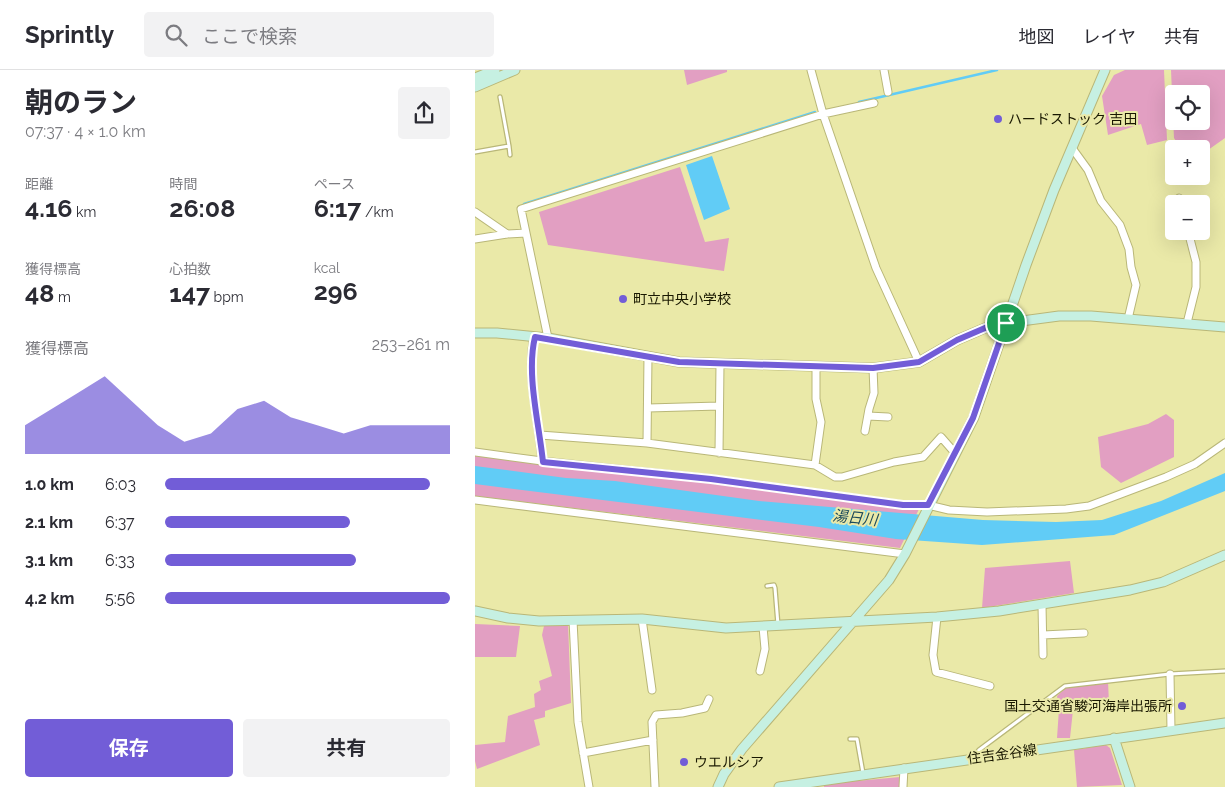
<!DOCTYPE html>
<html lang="ja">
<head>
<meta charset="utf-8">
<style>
	:root { --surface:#fff; --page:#f2f2f3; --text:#2b2b33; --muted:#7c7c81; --line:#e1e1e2; --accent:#725dd7 }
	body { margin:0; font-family:Raleway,"Noto Sans JP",sans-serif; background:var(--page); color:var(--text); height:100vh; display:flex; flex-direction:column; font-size:19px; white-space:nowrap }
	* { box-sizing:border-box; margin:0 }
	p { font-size:16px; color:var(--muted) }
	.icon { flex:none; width:28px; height:28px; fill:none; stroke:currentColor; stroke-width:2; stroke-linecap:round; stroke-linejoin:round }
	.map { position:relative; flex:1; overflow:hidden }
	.details { display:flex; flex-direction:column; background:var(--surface); width:475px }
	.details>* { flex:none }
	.controls { position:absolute; left:690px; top:15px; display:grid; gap:10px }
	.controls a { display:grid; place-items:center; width:45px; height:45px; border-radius:5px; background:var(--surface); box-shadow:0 5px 20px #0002; font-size:25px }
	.pin { position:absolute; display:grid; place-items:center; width:42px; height:42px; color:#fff; margin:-21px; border:2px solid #fff; border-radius:50%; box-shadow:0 1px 5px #0007 }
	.round { display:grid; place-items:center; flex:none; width:52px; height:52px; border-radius:5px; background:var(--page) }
	.head { display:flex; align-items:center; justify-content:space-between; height:85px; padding:0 25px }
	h1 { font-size:28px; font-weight:700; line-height:38px }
	.stats { display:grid; grid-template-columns:repeat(3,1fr); gap:8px; height:85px; padding:5px 25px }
	.stats div { display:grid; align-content:center }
	.stats b { font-size:25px; font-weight:700 }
	.stats small { font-size:14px; font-weight:400 }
	.stats p { font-size:14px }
	.chart { height:140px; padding:10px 25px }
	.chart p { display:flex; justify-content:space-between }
	.chart svg { width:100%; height:90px; margin-top:5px; fill:var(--accent); opacity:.7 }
	.primary-button { display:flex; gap:10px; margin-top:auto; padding:10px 25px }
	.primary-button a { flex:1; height:58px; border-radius:5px; background:var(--accent); color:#fff; font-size:20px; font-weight:700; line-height:58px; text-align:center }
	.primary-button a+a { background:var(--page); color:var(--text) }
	ul { padding:0 25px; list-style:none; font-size:16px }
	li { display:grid; grid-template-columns:80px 60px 1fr; align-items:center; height:38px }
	li i { height:12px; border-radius:6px; background:var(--accent) }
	header { display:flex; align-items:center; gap:30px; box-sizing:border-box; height:70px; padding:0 25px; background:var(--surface); border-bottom:1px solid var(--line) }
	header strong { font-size:24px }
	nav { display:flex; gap:28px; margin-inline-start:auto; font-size:18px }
	.search { width:350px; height:45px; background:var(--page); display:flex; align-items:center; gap:12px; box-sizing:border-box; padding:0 18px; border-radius:5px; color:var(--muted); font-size:19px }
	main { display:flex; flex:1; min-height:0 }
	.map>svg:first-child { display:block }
	.green { fill:#e29fc2; fill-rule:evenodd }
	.water { fill:#61ccf6 }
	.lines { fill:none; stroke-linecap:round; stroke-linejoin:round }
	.stream { stroke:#61ccf6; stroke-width:2.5 }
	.lane-casing { stroke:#b9b778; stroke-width:5.5 }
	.street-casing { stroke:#b9b778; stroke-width:9 }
	.secondary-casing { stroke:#b9b778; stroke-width:11 }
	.lane { stroke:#fff; stroke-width:3 }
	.street { stroke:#fff; stroke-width:7 }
	.secondary { stroke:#c6f0e2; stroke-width:9 }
	.route-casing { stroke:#fff; stroke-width:10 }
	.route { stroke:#725dd7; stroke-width:6 }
	.poi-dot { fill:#725dd7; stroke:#eae9a8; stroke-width:2 }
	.labels { text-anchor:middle; stroke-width:4; stroke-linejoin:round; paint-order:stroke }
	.poi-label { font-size:14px; fill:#191801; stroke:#eae9a8; text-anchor:start }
	.street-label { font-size:14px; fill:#191801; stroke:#eae9a8 }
	.water-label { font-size:15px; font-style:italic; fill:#1c4a5b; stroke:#eae9a8 }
</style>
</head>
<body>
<header>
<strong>Sprintly</strong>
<div class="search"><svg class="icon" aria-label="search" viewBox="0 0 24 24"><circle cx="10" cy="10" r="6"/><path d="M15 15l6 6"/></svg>ここで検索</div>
<nav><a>地図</a><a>レイヤ</a><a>共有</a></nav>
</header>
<main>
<section class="details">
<div class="head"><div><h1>朝のラン</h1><p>07:37 · 4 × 1.0 km</p></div><a class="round"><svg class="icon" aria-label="share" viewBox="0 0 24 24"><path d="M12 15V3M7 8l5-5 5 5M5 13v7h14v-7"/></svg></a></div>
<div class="stats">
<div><p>距離</p><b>4.16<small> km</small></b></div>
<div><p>時間</p><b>26:08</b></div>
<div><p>ペース</p><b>6:17<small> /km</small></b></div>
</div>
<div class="stats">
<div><p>獲得標高</p><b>48<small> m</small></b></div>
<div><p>心拍数</p><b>147<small> bpm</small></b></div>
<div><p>kcal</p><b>296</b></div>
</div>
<div class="chart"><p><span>獲得標高</span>253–261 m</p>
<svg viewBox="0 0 160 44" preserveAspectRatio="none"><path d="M0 44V30L10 22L20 14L30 6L40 18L50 30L60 38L70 34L80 22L90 18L100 26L110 30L120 34L130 30L140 30L150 30L160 30V44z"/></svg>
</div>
<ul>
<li><b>1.0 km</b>6:03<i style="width:93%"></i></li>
<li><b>2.1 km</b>6:37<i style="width:65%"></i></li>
<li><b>3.1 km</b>6:33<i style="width:67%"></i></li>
<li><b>4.2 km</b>5:56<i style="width:100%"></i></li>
</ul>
<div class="primary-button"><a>保存</a><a>共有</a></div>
</section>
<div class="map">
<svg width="750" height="717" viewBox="0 0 750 717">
	<rect width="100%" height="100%" fill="#eae9a8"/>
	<path class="green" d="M 209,0 L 252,0 L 252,2 L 212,15 Z
		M 650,0 L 689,0 L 692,70 L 672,75 L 666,54 L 633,65 L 627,26 L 639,5 Z
		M 696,0 L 750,0 L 750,68 L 726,85 L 726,79 L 706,79 L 699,68 ZM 699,24 L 726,24 L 726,51 L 699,51 Z
		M 205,97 L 230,172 L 254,168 L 249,201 L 73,175 L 64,142 Z
		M 691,344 L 699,350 L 699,387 L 646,413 L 626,397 L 623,367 L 673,354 Z
		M 0,386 L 119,399 L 236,409 L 444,439 L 425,478 L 0,426 Z
		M 595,491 L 599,523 L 507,538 L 510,498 Z
		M 93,552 L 96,633 L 70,641 L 70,647 L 59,650 L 65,675 L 2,699 L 0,691 L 0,675 L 30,672 L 33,646 L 60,637 L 59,624 L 66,620 L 64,611 L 77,606 L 67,565 L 69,556 Z
		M 0,554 L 45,556 L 41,587 L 0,587 Z
		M 633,611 L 634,634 L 598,640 L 595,668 L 582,668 L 584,639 L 582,626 L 593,616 Z
		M 631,675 L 635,678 L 647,715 L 602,717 L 599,680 Z
		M 425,707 L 424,717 L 349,717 L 349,714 Z"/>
	<path class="water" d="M 237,86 L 255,139 L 229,150 L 211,95 Z
		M 0,396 L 91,408 L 140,411 L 284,431 L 508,450 L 581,452 L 627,450 L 686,431 L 750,403 L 750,421 L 639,465 L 507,475 L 421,469 L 344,457 L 0,414 Z"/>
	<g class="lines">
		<path class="stream" d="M 384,32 L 522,0
			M 49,134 L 340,42"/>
		<g class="lane-casing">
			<path id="lane" d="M 34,76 L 35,85
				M 0,82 L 34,76 L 25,27
				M 292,516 L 299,515 L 300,518 L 303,555
				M 375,669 L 382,669 L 388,703
				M 498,687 L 504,680 L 590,616 L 695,604 L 750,601"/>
		</g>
		<g class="street-casing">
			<path id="street" d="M 336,0 L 348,44 L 401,198 L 444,292
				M 409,0 L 413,22
				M 597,78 L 613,100 L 626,131 L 645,155 L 654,179 L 656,197 L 661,215 L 653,249
				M 704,128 L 706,134
				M 0,142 L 32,164
				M 0,169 L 32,164 L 51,163
				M 712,253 L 721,217 L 721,192 L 713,161
				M 59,267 C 51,304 64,353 67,391
				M 73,268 L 46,139 L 348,44 L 399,33
				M 173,338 L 244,336
				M 393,346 L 413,347
				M 390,361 L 394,339 L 399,323 L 398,298
				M 65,365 L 172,373 L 340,395 L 360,407 L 367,407 L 419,392 L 448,387 L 466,367 L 480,383
				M 172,373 L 173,286
				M 0,382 L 67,391 L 236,409 L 428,435 L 453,435 L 474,440 L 512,442 L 591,439 L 614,436 L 691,407 L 720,394 L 750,373
				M 244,383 L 245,294
				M 340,395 L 346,352 L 341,329 L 341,296
				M 0,430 L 430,484
				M 567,535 L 568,585
				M 462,547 L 458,585 L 461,602 L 515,616
				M 167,549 L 177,620
				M 98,550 L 103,652 L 114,717
				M 568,565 L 609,563
				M 285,601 L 290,579 L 288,557
				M 695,604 L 696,660
				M 108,683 L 178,670
				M 180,717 L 177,652 L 181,645 L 207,643 L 230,638 L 234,629
				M 428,717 L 429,698"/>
		</g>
		<g class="secondary-casing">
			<path id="secondary" d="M 0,8 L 20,0
				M 0,17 L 40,0
				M 0,263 L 22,263 L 73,268 L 204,292 L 398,298 L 444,292 L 482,270 L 510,258 L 531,253 L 584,246 L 616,246 L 750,257
				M 0,541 L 33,548 L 64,551 L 167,549 L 251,558 L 462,547 L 524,541 L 655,520 L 688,512 L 750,485
				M 639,668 L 655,717
				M 243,717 L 249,704 L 267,679 L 414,510 L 430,484 L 499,347 L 551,195 L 579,120 L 630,0
				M 304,717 L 750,653"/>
		</g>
		<use href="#lane" class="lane"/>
		<use href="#street" class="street"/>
		<use href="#secondary" class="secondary"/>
	</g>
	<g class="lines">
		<g class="route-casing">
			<path id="route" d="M 531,253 L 498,348 L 453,435 L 428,435 L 236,409 L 68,392 C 64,353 51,304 60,267 L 204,292 L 398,298 L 444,292 L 482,270 L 510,258 Z"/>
		</g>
		<use href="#route" class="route"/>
	</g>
	<g class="poi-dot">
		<circle cx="523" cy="49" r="5"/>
		<circle cx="148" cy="229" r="5"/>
		<circle cx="707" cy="636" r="5"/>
		<circle cx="209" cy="692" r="5"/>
	</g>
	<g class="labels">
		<g class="poi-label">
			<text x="533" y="54">ハードストック 吉田</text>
			<text x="158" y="234">町立中央小学校</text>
			<text x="697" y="641" text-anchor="end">国土交通省駿河海岸出張所</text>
			<text x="219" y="697">ウエルシア</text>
		</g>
		<g class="street-label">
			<text transform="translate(527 684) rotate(-8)" y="5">住吉金谷線</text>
		</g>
		<g class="water-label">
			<text transform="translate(380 448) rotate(6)" y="5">湯日川</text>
		</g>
	</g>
</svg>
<div class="controls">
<a><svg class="icon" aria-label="locate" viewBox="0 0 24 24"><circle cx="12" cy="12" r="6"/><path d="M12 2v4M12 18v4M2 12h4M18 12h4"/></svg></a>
<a>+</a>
<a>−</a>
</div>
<div class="pin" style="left:531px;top:253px;background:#1e9e55"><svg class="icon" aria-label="arrive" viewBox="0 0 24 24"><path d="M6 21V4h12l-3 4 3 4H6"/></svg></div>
</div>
</main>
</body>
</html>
